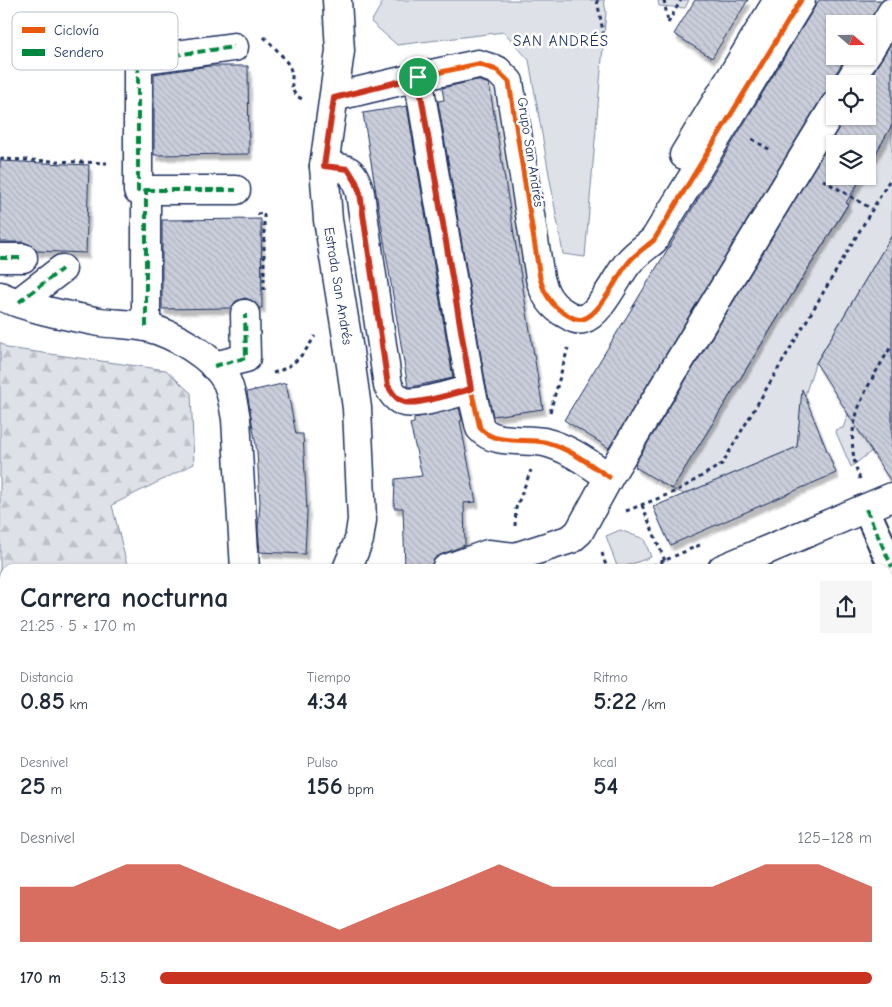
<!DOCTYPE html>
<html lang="es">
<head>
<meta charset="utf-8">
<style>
	:root { --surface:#fff; --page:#f6f6f7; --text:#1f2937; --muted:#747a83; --accent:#c8321e }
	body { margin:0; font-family:"Comic Neue",sans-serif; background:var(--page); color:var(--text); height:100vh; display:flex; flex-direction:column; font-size:19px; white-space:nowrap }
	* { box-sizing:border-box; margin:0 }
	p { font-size:16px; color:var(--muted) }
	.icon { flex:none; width:28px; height:28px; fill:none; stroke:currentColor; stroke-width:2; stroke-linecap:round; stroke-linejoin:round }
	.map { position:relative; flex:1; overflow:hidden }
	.panel { position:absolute; left:0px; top:564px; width:892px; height:444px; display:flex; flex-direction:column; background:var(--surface); border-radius:15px 15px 0 0; box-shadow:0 1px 4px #0004 }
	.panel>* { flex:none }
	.needle { width:32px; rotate:110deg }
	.buttons { position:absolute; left:826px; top:15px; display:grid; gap:10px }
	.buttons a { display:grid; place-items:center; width:50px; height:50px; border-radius:0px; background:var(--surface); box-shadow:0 1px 4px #0004; font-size:25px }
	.pin { position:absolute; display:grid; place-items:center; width:42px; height:42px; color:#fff; margin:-21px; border:2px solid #fff; border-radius:50%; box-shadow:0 1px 5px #0007 }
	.round { display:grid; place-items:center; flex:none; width:52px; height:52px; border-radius:0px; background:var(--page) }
	.summary { display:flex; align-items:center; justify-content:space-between; height:85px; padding:0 20px }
	h1 { font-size:28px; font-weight:600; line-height:38px }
	.figures { display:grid; grid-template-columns:repeat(3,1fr); gap:8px; height:85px; padding:5px 20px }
	.figures div { display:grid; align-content:center }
	.figures b { font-size:25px; font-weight:600 }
	.figures small { font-size:14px; font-weight:400 }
	.figures p { font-size:14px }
	.chart { height:140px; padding:10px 20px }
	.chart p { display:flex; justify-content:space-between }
	.chart svg { width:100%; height:90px; margin-top:5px; fill:var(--accent); opacity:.7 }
	ul { padding:0 20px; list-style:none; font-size:16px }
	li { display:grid; grid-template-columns:80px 60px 1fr; align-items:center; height:38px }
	li i { height:12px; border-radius:6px; background:var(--accent) }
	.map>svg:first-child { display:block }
	.grass { fill:#dee1e7; stroke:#7c88a2 }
	.forest { fill:url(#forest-firs); stroke:#7c88a2 }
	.park { fill:url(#park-crowns); stroke:#7c88a2 }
	.garden { fill:url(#garden-furrows); stroke:#7c88a2 }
	.building { fill:url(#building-back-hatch); stroke:#1b2f5e; filter:url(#shadow) }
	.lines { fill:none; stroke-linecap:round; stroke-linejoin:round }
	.pedestrian-casing { stroke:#1b2f5e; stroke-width:30 }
	.minor-casing { stroke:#1b2f5e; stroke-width:31 }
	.tertiary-casing { stroke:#1b2f5e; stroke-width:31 }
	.path { stroke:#1b2f5e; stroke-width:3; stroke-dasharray:4 4; stroke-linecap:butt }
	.pedestrian { stroke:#fff; stroke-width:26 }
	.minor { stroke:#fff; stroke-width:28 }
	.tertiary { stroke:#fff; stroke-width:28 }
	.quiet { stroke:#00873e; stroke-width:4; stroke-dasharray:8 4; stroke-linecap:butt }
	.cycleway-casing { stroke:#fff; stroke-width:8 }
	.cycleway { stroke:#e8590c; stroke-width:5 }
	.route-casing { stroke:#fff; stroke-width:10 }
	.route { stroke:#c8321e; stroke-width:6 }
	.labels { text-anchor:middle; stroke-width:5; stroke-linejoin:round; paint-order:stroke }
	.street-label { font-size:14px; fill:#1b2f5e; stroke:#fff }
	.neighbourhood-label { font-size:15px; letter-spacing:1px; fill:#1b2f5e; stroke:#fff }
	.key { fill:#fff; stroke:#bbc1cf; stroke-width:1 }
	.key-label { font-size:14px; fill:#1b2f5e }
</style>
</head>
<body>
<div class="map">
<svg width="892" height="1007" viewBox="0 0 892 1007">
	<defs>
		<pattern id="forest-firs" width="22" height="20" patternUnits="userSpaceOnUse" patternTransform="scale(1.25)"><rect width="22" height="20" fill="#dee1e7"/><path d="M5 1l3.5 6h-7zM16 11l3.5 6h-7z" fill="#bec1c9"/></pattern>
		<pattern id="park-crowns" width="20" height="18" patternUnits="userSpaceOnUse" patternTransform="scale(1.25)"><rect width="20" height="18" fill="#dee1e7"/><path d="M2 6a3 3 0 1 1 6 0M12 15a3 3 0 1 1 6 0" fill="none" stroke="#bec1c9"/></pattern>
		<pattern id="garden-furrows" width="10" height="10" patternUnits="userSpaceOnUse" patternTransform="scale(1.25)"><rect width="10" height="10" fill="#dee1e7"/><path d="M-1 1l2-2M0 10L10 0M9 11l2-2" fill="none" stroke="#bec1c9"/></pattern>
		<pattern id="building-back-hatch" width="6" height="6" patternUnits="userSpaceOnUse" patternTransform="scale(1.25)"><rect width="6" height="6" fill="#caceda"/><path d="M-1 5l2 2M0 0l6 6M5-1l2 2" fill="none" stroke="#adb1be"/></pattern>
		<filter id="shadow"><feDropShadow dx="3" dy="5.5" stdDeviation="1" flood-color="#0004"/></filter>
	</defs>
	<rect width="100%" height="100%" fill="#fff"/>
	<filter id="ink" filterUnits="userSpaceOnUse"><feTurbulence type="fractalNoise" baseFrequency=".02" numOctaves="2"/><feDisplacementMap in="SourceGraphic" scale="10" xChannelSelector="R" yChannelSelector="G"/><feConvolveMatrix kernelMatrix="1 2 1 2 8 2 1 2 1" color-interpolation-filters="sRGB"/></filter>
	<g filter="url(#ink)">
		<path class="grass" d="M 384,0 L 604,0 L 606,12 L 585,257 L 563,254 L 529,60 L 504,32 L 397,45 L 371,22 Z
			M 658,0 L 689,0 L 685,8 L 659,6 Z
			M 892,125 L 892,235 L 815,364 L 801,408 L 797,447 L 684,494 L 672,489 L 848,205 L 862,176 L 868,176 L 868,167 Z
			M 859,383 L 872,451 L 851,467 L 835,430 L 843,428 Z
			M 620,530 L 644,539 L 651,557 L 618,569 L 606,536 Z
			M 305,1003 L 340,1003 L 340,1007 L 305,1007 Z"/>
		<path class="forest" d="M 0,342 L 7,348 L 166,370 L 191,393 L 194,464 L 112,505 L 128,569 L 5,569 L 5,871 L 0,866 Z"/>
		<path class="park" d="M 892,937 L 892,1007 L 359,1007 L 360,1002 L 888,1002 L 888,938 Z"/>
		<path class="garden" d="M 117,1002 L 197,1002 L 197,1003 L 195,1007 L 114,1007 Z"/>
		<path class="building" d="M 695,0 L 748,0 L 712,58 L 674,34 Z
			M 819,0 L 883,0 L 867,24 L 835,24 L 835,56 L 847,56 L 834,76 L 832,83 L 834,90 L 827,92 L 822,97 L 609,448 L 564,420 Z
			M 892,42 L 892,125 L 868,167 L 868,144 L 835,144 L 835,176 L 862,176 L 846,203 L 848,204 L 672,489 L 635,467 L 636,465 L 635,464 L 846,116 L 868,116 L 866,84 Z
			M 209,66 L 248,66 L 249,154 L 154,155 L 154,74 Z
			M 477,80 L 489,84 L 543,409 L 493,416 L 486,386 L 438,101 L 444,100 L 442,88 Z
			M 407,106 L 453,378 L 411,387 L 408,387 L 363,113 Z
			M 0,161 L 89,165 L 86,253 L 37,251 L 31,245 L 23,242 L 0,242 Z
			M 261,219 L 262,308 L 259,308 L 253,301 L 245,298 L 236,301 L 231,308 L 162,309 L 162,220 Z
			M 892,235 L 892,482 L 891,482 L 816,363 Z
			M 286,383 L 296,434 L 303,434 L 307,512 L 305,554 L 260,552 L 258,529 L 260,502 L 257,452 L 247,392 Z
			M 802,389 L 836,473 L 670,545 L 653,507 L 797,447 Z
			M 459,408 L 462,420 L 460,421 L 476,502 L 464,503 L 465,545 L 440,555 L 434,559 L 431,569 L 405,569 L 403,508 L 394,508 L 395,479 L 422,476 L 410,424 L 414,423 L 414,418 Z"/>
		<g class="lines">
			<g class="pedestrian-casing">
				<path id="pedestrian" d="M 866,509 L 892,567
					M 349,1007 L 350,1002"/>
			</g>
			<g class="minor-casing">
				<g id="minor">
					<path id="s1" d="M 337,0 L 340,51 L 324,166 L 328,220 L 347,337 L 357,408 L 362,520 L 359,540 L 347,569"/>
					<path d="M 868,52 L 892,12"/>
					<path d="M 848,84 L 865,56"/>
					<path d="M 334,97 L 418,77"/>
					<path d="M 684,155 L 778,0"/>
					<path d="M 324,166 C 348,168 353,168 360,193 L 388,386 C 392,392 396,400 405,402 C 419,405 455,393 471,389"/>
					<path d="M 146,190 L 236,190"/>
					<path d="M 0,258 L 23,258"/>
					<path d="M 0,296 C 29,309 69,316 100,322 C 115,324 131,324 146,327 C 174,334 213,356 227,382 C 232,394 234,407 236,419 L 245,569"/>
					<path d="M 19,302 L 62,269"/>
					<path d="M 146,327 L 146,190 L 138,191 L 138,60 L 234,47"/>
					<path d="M 214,366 L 246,358 L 245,314"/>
					<path d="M 609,477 C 588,463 569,448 544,442 C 524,438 494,445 480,428 L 471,389 L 418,77 L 478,64 L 497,70 L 509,82 L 540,278 C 544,294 551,306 566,314 C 571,317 577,321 583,319 C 600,315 617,276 628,263 C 635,254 646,247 654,240 L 801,0"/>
					<path d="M 446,569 L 488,554 L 515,557 L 571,539 L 579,532 L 609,477 L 835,105"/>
					<path d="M 888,881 L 892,880"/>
					<path d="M 290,1007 L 290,1002"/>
				</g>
			</g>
			<g class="tertiary-casing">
				<path id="tertiary" d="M 722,569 L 892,497
					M 0,979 L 5,975
					M 68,1007 L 70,1002"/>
			</g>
			<path class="path" d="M 597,0 L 604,37
				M 664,0 L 668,22
				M 668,23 L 681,0
				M 264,37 C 272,45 285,57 290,68 C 296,81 285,90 302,99
				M 752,139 L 772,151
				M 0,159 L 107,163
				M 823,180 L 872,209
				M 257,214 L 264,213 L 264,290
				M 273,373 C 294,367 304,354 315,336
				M 550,412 L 568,348
				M 860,479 C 839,426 866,389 892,345
				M 642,505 L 665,561
				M 626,511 L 677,491 L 722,464 L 892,176
				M 515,526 L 516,508 L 531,470
				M 602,553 L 607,569
				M 645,569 L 702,544
				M 787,1002 L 787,1007"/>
			<use href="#pedestrian" class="pedestrian"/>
			<use href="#minor" class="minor"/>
			<use href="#tertiary" class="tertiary"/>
			<path class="quiet" d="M 146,190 L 236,190
				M 0,258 L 23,258
				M 19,302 L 62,269
				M 146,327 L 146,190 L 138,191 L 138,60 L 234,47
				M 214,366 L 246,358 L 245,314
				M 866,509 L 892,567
				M 349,1007 L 350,1002"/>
			<g class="cycleway-casing">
				<path id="cycleway" d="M 609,477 C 588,463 569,448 544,442 C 524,438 494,445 480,428 L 471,389 L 418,77 L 478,64 L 497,70 L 509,82 L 540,278 C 544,294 551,306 566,314 C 571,317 577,321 583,319 C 600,315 617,276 628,263 C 635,254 646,247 654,240 L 801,0"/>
			</g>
			<use href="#cycleway" class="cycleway"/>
		</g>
	</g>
	<g class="lines" filter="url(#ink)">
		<g class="route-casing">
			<path id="route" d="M 418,77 L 471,389 C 455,393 419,405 405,402 C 396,400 392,392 388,386 L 360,193 L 356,182 L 348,169 L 324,166 L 334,98 Z"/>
		</g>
		<use href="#route" class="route"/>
	</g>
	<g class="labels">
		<g class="street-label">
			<text transform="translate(531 152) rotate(81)" y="5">Grupo San Andrés</text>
			<text dy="5" stroke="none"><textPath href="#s1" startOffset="288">Estrada San Andrés</textPath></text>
		</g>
		<g class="neighbourhood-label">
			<text x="561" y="46">SAN ANDRÉS</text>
		</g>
	</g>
	<rect x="12" y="12" width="166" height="58" rx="8" class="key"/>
	<rect x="22" y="27" width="23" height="6" fill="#e8590c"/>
	<rect x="22" y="49" width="23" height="7" fill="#00873e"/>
	<g class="key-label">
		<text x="54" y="35">Ciclovía</text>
		<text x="54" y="57">Sendero</text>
	</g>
</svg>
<div class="buttons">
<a><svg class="needle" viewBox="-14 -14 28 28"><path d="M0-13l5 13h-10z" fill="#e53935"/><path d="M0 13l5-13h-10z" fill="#747a83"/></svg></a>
<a><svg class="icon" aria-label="locate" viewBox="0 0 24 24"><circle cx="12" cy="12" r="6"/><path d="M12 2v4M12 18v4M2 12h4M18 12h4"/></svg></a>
<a><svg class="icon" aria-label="layers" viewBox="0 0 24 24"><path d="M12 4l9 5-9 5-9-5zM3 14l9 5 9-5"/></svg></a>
</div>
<div class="pin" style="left:418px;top:77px;background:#1e9e55"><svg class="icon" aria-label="arrive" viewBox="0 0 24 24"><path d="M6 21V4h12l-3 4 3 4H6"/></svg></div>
<section class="panel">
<div class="summary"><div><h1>Carrera nocturna</h1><p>21:25 · 5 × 170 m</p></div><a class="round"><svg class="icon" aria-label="share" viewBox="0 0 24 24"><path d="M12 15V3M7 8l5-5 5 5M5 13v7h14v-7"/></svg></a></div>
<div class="figures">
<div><p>Distancia</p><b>0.85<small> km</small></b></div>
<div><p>Tiempo</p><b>4:34</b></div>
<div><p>Ritmo</p><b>5:22<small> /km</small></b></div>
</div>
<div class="figures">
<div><p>Desnivel</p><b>25<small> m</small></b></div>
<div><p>Pulso</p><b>156<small> bpm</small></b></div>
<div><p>kcal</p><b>54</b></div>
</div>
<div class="chart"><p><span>Desnivel</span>125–128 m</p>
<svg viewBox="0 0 160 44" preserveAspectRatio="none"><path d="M0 44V17L10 17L20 6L30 6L40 17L50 27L60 38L70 27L80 17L90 6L100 17L110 17L120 17L130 17L140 6L150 6L160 17V44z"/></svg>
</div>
<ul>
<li><b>170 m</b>5:13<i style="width:100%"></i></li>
</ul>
</section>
</div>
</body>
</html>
